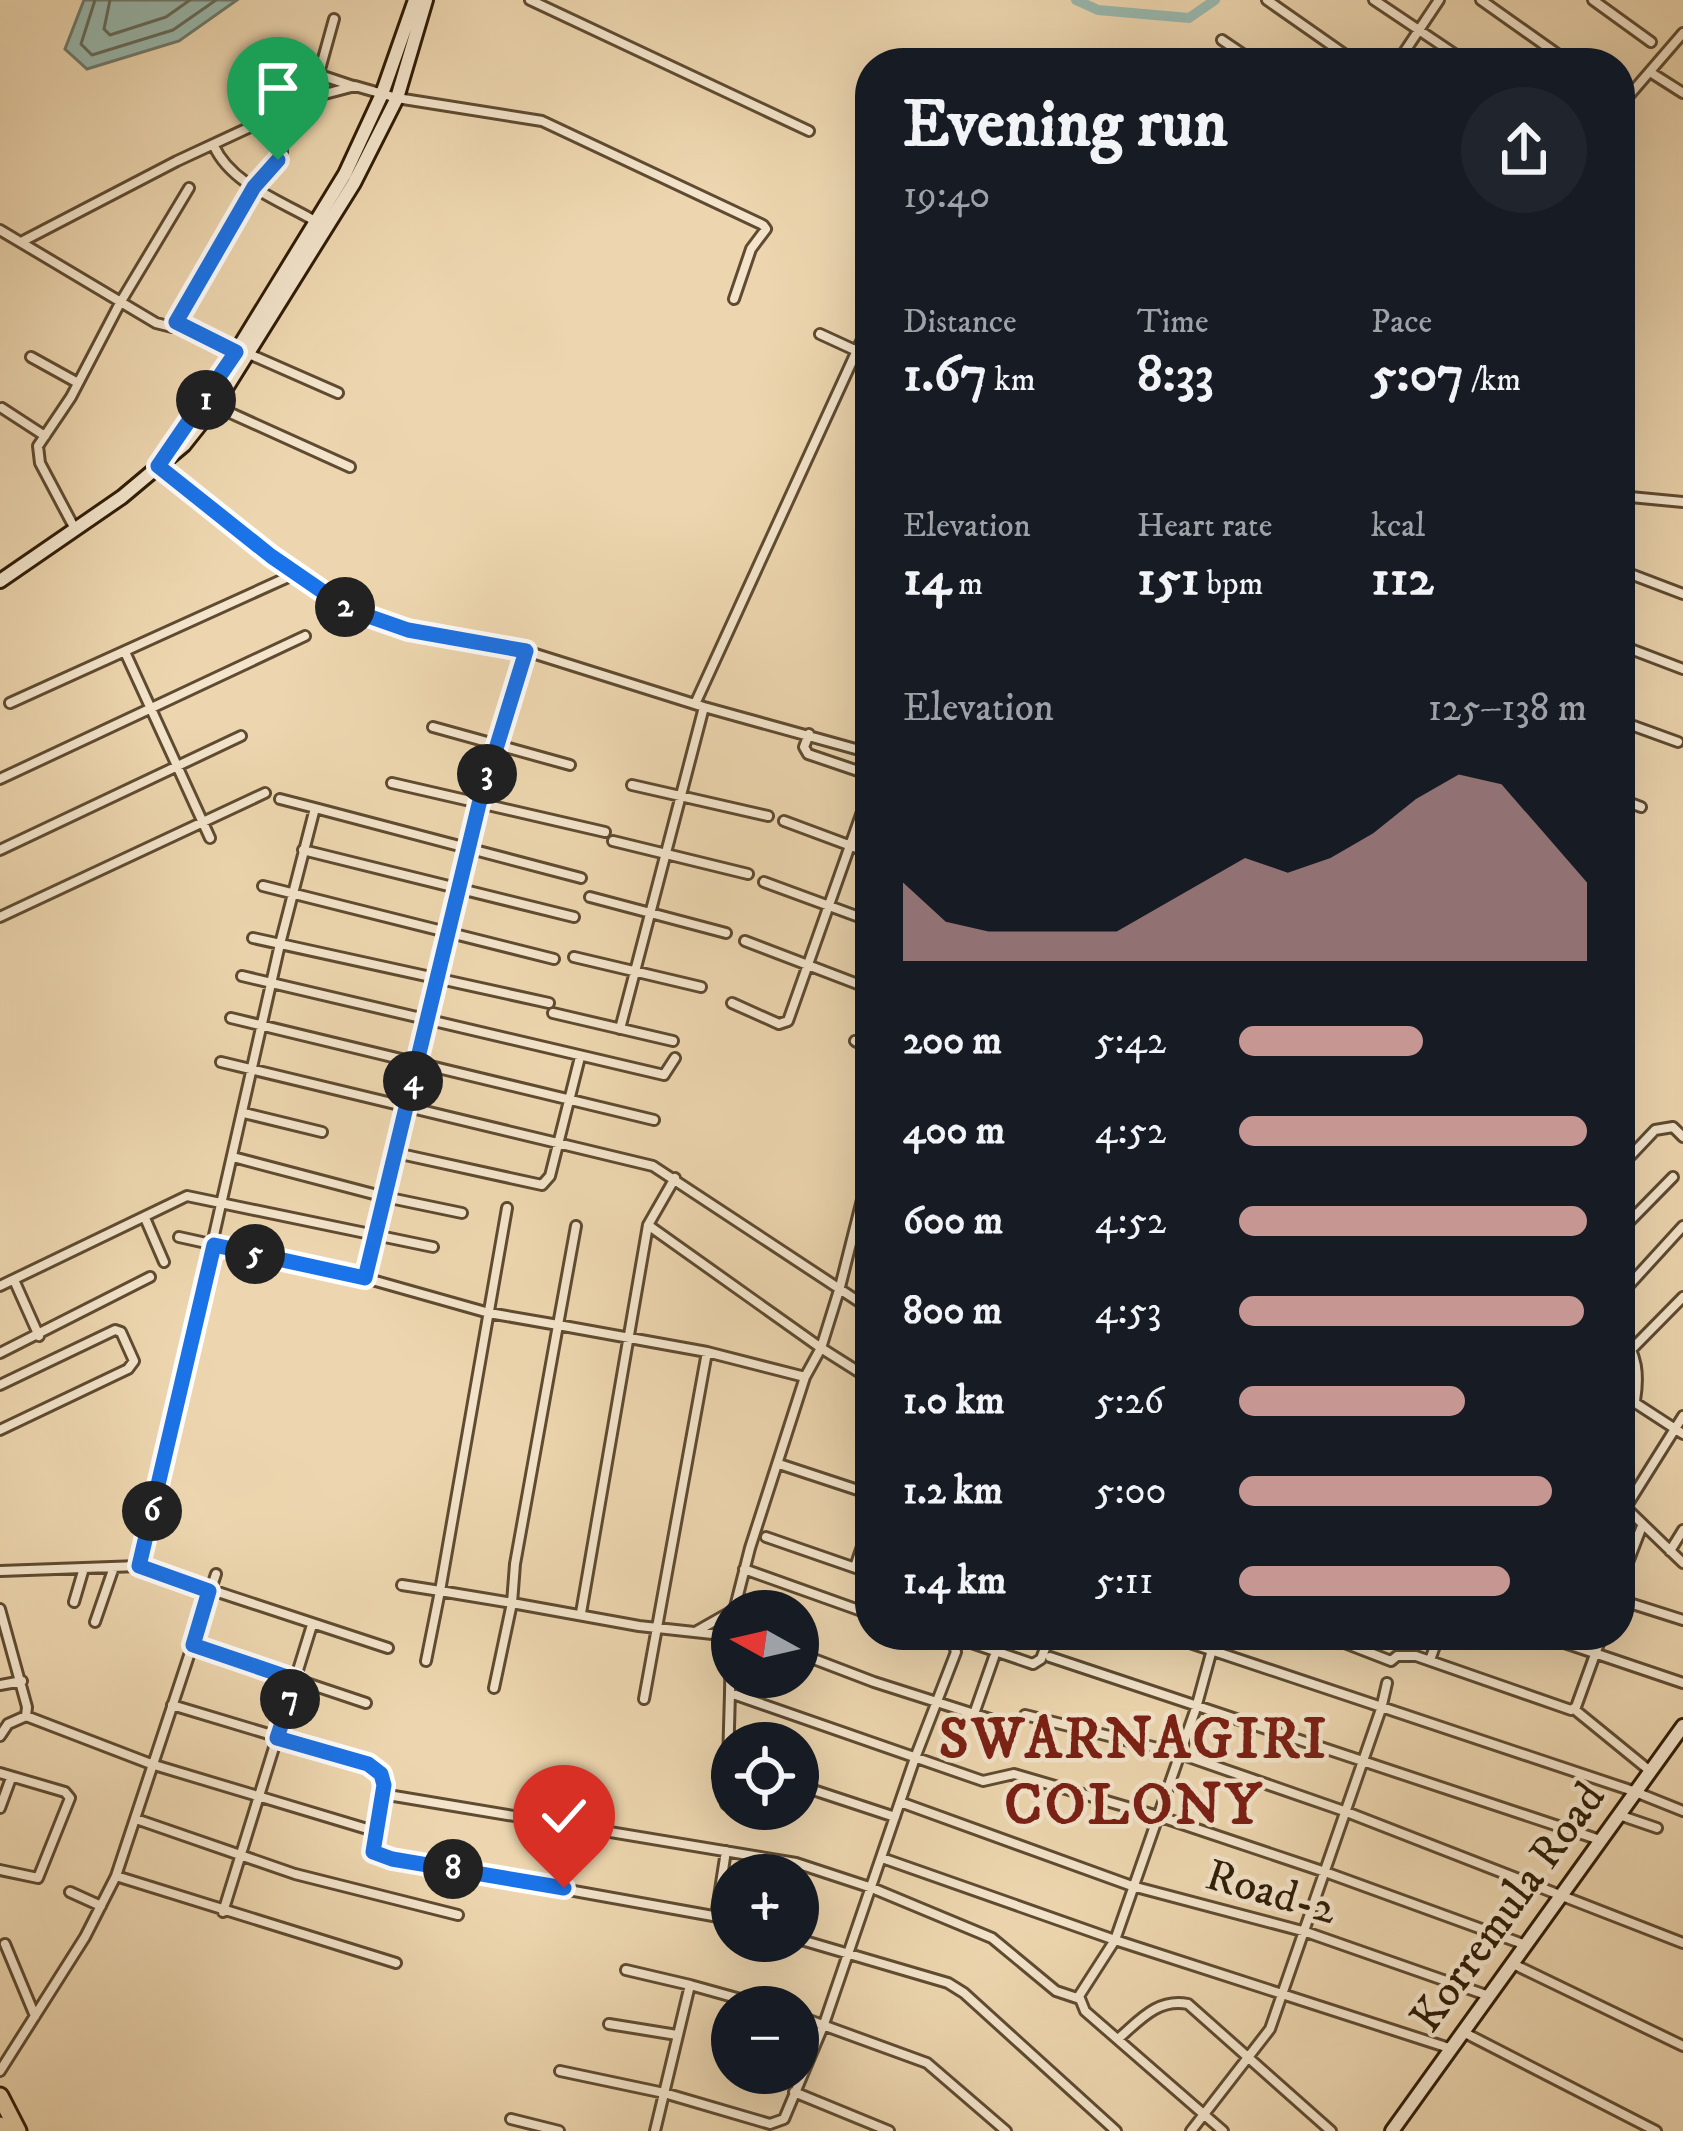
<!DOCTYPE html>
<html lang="en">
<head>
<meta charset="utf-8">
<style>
	:root { --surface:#171b24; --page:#20242c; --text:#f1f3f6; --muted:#9ea1a6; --accent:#c59692 }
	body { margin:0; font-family:"IM FELL DW Pica",serif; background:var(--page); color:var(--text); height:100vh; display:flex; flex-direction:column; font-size:45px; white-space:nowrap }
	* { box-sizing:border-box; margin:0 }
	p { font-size:39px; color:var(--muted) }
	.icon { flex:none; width:66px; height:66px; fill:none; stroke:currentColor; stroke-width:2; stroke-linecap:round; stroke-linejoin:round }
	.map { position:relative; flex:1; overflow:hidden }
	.details { position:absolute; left:855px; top:48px; width:780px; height:1602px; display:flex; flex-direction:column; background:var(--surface); border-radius:48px; box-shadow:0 12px 48px #0002 }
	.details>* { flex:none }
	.needle { width:78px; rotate:278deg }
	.buttons { position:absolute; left:711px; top:1590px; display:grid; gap:24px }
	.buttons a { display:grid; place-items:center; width:108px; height:108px; border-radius:50%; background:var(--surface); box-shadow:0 12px 48px #0002; font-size:60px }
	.pin { position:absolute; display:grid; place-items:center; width:102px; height:102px; color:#fff; margin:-123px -51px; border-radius:50% 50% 50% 0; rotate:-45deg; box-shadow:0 0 12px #0007 }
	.pin .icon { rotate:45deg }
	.km { position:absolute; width:60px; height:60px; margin:-30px; border-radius:50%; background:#222; color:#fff; font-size:33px; line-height:60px; text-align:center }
	.round { display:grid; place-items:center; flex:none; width:126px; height:126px; border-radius:63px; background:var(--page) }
	.headline { display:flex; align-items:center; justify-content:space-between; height:204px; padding:0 48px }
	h1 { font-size:66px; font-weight:700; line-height:90px }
	.stats { display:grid; grid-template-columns:repeat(3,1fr); gap:18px; height:204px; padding:12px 48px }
	.stats div { display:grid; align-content:center }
	.stats b { font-size:51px; font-weight:700 }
	.stats small { font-size:33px; font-weight:400 }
	.stats p { font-size:33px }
	.chart { height:336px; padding:24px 48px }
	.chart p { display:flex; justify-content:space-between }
	.chart svg { width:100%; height:216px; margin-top:12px; fill:var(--accent); opacity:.7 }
	ul { padding:0 48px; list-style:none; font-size:39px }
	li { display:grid; grid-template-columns:192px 144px 1fr; align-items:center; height:90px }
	li i { height:30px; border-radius:15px; background:var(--accent) }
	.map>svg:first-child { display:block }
	.water { fill:#99b9af; stroke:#6f7b6c; stroke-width:3 }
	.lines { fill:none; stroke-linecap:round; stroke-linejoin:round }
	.shore { stroke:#646b5b; stroke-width:3 }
	.canal { stroke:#99b9af; stroke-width:10 }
	.street-casing { stroke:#5f4b31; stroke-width:14 }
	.secondary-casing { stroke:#301d07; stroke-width:18 }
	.highway-casing { stroke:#301d07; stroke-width:21 }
	.street { stroke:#f3e4cb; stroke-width:8 }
	.secondary { stroke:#f3e4cb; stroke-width:12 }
	.highway { stroke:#edd6af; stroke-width:15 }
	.route-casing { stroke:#fff; stroke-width:24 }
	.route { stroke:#1a73e8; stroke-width:15 }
	.labels { text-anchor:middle; stroke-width:9; stroke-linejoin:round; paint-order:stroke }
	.street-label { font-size:45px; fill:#301d07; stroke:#f3e4cb }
	.district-label { font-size:57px; font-weight:bold; letter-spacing:3px; fill:#7a1f14; stroke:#f3e4cb }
</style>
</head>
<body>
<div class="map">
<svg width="1683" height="2131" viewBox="0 0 1683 2131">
	<rect width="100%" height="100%" fill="#edd6af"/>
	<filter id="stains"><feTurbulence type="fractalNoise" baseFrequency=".00167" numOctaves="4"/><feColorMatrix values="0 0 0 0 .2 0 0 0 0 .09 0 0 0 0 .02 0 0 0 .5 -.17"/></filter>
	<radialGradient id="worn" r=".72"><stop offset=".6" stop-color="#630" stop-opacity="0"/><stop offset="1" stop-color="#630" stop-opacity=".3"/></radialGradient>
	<path class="water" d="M 84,0 L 237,0 L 179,41 L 87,69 L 65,49 Z"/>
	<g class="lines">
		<path class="shore" d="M 95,0 L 81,44 L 92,55 L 173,30 L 216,0
			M 110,0 L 104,29 L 110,35 L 166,17 L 190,0"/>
		<path class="canal" d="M 1076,0 L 1098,10 L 1189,18 L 1215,0"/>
		<g class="street-casing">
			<path id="street" d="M 530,0 L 809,131
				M 1267,0 L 1357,63
				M 1374,0 L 1468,63
				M 1481,0 L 1570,63
				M 1593,0 L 1651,42
				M 1222,40 L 1256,63
				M 263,56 L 353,86
				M 1397,63 L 1439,0
				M 1650,72 L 1683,93
				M 319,73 L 334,19
				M 1620,106 L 1683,33
				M 214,146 C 231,184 281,201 315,221
				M 0,230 L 156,323 L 172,327 L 176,322 L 338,393
				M 23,241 L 177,161 L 317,96 L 355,86 L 397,98 L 542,121 L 763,225 L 766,229 L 751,249 L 734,299
				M 176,322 L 254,186 L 282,153 L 282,136 L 273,117
				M 820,334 L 870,357
				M 31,357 L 78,383
				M 215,406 L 350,467
				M 2,408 L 45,436
				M 160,467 L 271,556 L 348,609 L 374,621 L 526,651 L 704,707 L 870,753
				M 1620,496 L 1683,502
				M 75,529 L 40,463 L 38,446 L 71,397 L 120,303 L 189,188
				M 1620,570 L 1683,594
				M 1620,645 L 1683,669
				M 125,652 L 210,838
				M 10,703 L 297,573
				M 695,704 L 870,322
				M 1620,721 L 1678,742
				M 433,727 L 570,765
				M 809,734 L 804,747 L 808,754 L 870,775
				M 0,779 L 305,636
				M 392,783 L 605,832
				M 632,785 L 768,816
				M 280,799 L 315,808
				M 1620,799 L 1641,807
				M 784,821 L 870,853
				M 613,841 L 748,874
				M 0,850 L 241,736
				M 303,850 L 574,917
				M 764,882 L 870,921
				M 263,886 L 554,959
				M 590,897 L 726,933
				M 0,917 L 265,793
				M 253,938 L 549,1003
				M 745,941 L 868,988
				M 574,957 L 701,987
				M 242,976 L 664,1075 L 675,1058
				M 732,1003 L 779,1024 L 788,1021 L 870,789
				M 553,1013 L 673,1041
				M 231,1018 L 654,1120
				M 620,1029 L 704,707
				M 855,1041 L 870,1049
				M 221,1062 L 653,1166 L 870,1309
				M 244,1113 L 322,1132
				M 396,1153 L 542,1185 L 550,1176 L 580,1057
				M 233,1157 L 385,1197 L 462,1213
				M 1620,1167 L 1655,1130 L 1673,1127 L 1683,1137
				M 145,1218 L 164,1262
				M 648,1225 L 821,1348 L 870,1379
				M 576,1226 L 558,1325 L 707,1352 L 805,1377
				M 855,1229 L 870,1239
				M 1620,1231 L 1673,1177
				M 179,1237 L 365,1278 L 489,1313 L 558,1325 L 515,1564 L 512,1603 L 639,1626 L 731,1636 L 730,1693 L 983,1781 L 1014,1774 L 1158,1816 L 1325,1872 L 1523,1944
				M 365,1278 L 479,804 L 526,651
				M 14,1280 L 39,1336
				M 0,1286 L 187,1196 L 433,1247
				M 1620,1295 L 1683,1226
				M 1620,1334 C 1638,1353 1639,1376 1635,1401
				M 0,1353 L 150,1277
				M 1620,1361 L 1683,1297
				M 0,1385 L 115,1330 L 121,1332 L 134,1361 L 128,1369 L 0,1430
				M 1620,1393 L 1683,1434
				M 779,1464 L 870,1494
				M 1620,1502 L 1683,1563
				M 1626,1507 L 1683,1416
				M 1620,1531 L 1636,1537
				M 766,1537 L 870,1573
				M 1670,1551 L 1683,1530
				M 139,1566 L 388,1648
				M 855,1567 L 870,1523
				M 744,1569 L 870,1614
				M 0,1571 L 139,1566 L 280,944 L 315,808 L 581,878
				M 1620,1583 L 1642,1526
				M 402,1585 L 440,1591 L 426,1661
				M 1620,1600 L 1683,1620
				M 74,1602 L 84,1568
				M 0,1609 L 27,1707 L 26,1716 L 8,1724 L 0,1736
				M 734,1611 L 750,1548 L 805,1377 L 821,1348 L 840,1287 L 870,1168
				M 581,1613 L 648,1225 L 675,1178
				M 95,1622 L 114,1567
				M 697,1631 L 734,1610
				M 948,1635 L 1033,1664 L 1041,1659 L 1050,1635
				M 1166,1635 L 1633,1791 L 1683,1811
				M 1216,1635 L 1196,1708 L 1115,1940 L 1079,1996 L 1085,2011 L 1223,2131
				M 1324,1635 L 1391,1661 L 1397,1656 L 1416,1656 L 1571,1710 L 1576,1707 L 1602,1635
				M 1541,1635 L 1683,1683
				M 731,1636 L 732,1621
				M 193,1645 L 366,1703
				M 798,1653 L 874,1682 L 993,1720
				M 1050,1657 L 1600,1840
				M 1430,1660 L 1439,1635
				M 0,1685 L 22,1681
				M 494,1688 L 512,1603 L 440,1591 L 507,1208
				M 730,1693 L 728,1762 L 732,1763
				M 644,1699 L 707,1352
				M 172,1705 L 368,1764 L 384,1778 L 382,1794 L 796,1863 L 872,1888 L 992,1938 L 1056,1991 L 1080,1999
				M 1574,1709 L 1650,1771
				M 974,1714 L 994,1657
				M 1025,1715 L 1177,1753 L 1344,1811 L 1683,1943
				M 26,1716 L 151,1764 L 374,1831
				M 0,1773 L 65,1792 L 70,1798 L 38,1878 L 0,1870
				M 798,1785 L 895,1817
				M 382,1794 L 371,1845 L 379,1856 L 713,1916 L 716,1916 L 726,1851
				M 900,1802 L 1132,1886 L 1306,1932 L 1489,1996
				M 726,1804 L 728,1762
				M 0,1808 L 11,1778
				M 1619,1815 L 1657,1828
				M 136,1819 L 295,1874 L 458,1915
				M 882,1858 L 1115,1940 L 1449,2048
				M 116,1876 L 396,1963
				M 564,1888 L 574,1826
				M 70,1892 L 101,1906
				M 223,1912 L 312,1625
				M 798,1939 L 948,1983 L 964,1993 L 1116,2131
				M 5,1944 L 35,2016
				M 1511,1963 L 1683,2046
				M 626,1970 L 690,1985
				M 798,2016 L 927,2063 L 1006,2131
				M 609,2024 L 677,2035
				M 1463,2032 L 1656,2131
				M 1118,2039 C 1139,2021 1157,1998 1188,2004 L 1331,2131
				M 0,2071 L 85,1937 L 116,1876 L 216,1574
				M 560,2071 L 664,2093 L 770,2124 L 784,2119 L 824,2024 L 915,1758 L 956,1652 L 953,1643 L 930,1635
				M 794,2092 L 889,2131
				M 511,2119 L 559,2131
				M 655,2131 L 690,1985 L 769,2007
				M 1191,2131 L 1270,2029 L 1381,1709 L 1387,1683"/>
		</g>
		<g class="secondary-casing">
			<path id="secondary" d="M 170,452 L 206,401 L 345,174 L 382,94 L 415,0
				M 0,581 L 122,497 L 184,445 L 215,406 L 354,183 L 397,98 L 426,0
				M 1392,2131 L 1683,1726"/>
		</g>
		<g class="highway-casing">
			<path id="highway" d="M 0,2096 L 18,2131
				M 0,2125 L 3,2131"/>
		</g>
		<use href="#street" class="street"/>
		<use href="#secondary" class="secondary"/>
		<use href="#highway" class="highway"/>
	</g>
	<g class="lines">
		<g class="route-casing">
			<path id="route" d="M 278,160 L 254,187 L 176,322 L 236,352 L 158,466 L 271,556 L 348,609 L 408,630 L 526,651 L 479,804 L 365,1278 L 214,1245 L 139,1566 L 209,1591 L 193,1645 L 296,1680 L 277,1738 L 368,1764 L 381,1774 L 384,1785 L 373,1852 L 392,1859 L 564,1888"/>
		</g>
		<use href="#route" class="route"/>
	</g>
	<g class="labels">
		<g class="street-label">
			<text transform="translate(1272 1890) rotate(16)" y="16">Road-2</text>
			<text transform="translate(1506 1906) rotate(-54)" y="16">Korremula Road</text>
		</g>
		<g class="district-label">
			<text x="1134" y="1757">SWARNAGIRI<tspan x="1134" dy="66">COLONY</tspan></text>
		</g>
	</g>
	<rect width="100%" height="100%" filter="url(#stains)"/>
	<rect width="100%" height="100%" fill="url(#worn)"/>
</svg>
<div class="buttons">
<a><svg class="needle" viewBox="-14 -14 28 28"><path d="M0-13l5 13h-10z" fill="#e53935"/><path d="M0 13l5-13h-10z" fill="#9ea1a6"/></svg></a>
<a><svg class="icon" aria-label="locate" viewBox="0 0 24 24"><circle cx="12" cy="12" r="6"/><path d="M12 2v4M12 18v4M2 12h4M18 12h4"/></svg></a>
<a>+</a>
<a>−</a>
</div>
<div class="pin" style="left:278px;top:160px;background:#1e9e55"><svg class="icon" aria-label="arrive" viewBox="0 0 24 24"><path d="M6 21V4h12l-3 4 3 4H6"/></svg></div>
<div class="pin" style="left:564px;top:1888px;background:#d93025"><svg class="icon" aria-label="check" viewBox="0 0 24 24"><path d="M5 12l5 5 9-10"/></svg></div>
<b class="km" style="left:206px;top:400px">1</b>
<b class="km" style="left:345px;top:607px">2</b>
<b class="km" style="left:487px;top:774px">3</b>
<b class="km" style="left:413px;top:1081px">4</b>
<b class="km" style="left:255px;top:1254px">5</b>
<b class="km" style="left:152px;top:1511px">6</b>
<b class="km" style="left:290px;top:1699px">7</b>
<b class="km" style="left:453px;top:1869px">8</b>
<section class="details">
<div class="headline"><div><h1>Evening run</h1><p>19:40</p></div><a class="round"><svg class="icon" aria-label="share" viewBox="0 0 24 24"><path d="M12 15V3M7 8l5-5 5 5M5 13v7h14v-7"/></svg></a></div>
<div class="stats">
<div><p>Distance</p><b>1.67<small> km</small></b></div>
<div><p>Time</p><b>8:33</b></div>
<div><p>Pace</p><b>5:07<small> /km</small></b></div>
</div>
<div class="stats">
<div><p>Elevation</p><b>14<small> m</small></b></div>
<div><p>Heart rate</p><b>151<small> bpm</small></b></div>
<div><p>kcal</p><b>112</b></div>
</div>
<div class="chart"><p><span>Elevation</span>125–138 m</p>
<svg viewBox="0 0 160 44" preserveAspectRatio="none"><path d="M0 44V28L10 36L20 38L30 38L40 38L50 38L60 33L70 28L80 23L90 26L100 23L110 18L120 11L130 6L140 8L150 18L160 28V44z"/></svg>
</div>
<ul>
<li><b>200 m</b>5:42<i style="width:53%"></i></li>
<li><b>400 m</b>4:52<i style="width:100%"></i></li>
<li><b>600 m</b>4:52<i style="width:100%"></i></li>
<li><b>800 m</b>4:53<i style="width:99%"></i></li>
<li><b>1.0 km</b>5:26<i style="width:65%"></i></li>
<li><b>1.2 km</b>5:00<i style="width:90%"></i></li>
<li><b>1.4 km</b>5:11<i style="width:78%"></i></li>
</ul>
</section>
</div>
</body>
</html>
